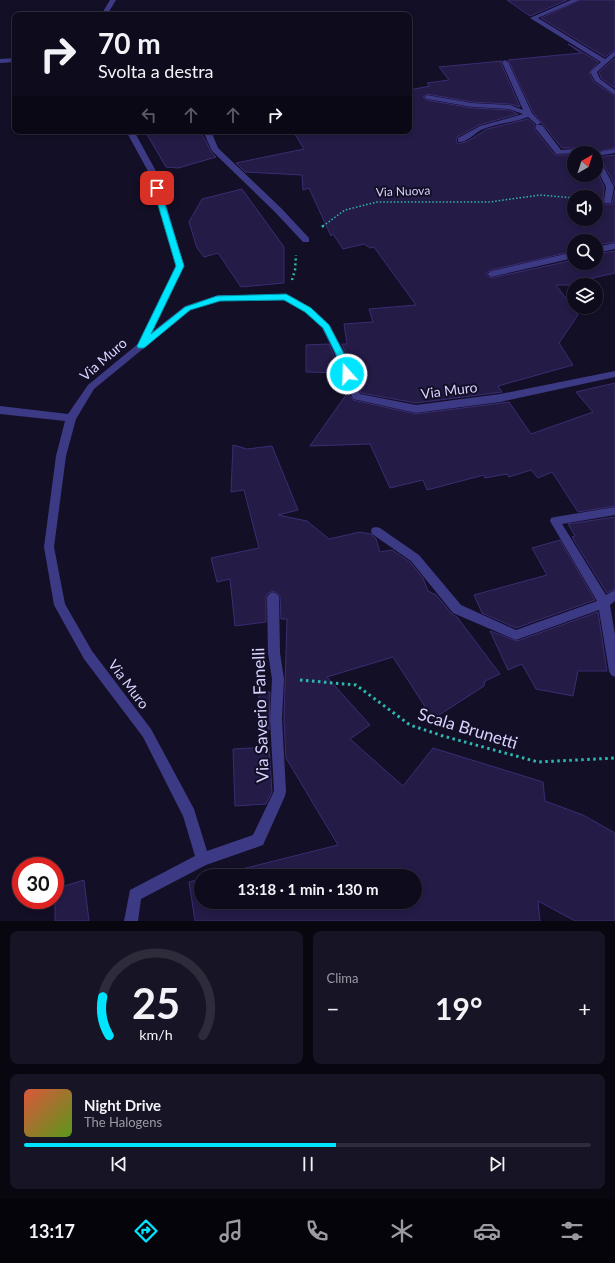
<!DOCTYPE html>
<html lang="it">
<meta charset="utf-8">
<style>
:root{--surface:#0e0b1c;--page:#171425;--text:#f1f3f6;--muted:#9b9ba3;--line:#2e2b3b;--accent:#00e5ff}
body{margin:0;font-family:Lato,sans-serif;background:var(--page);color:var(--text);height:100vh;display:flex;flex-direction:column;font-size:15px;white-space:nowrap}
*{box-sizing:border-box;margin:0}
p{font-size:13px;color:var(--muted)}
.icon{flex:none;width:22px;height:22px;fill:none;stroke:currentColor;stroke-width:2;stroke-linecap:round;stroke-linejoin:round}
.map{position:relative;height:921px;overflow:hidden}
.drawer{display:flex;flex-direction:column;gap:10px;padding:10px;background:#08060f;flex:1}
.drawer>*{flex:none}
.top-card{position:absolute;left:12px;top:12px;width:400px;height:122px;border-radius:8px;box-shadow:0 2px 6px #0003,0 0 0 1px var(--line);background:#0e0b1c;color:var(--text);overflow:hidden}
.needle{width:26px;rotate:39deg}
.controls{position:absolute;left:567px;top:146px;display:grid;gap:8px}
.controls a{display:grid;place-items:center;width:36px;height:36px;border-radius:50%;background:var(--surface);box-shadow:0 2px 6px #0003,0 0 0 1px var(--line);font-size:20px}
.speed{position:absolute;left:12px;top:857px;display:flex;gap:8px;font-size:20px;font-weight:700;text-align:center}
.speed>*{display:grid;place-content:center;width:52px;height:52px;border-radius:50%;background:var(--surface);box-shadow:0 2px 6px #0003,0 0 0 1px var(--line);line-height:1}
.speed .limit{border:6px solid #d22;background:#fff;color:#111}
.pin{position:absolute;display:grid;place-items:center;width:34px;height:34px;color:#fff;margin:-17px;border-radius:8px;box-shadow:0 2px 6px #0006}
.me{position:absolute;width:44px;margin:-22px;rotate:340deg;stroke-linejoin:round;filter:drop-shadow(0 0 3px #0008)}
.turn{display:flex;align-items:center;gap:14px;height:84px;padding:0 20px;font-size:18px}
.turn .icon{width:52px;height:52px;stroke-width:2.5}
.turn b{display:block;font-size:28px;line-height:34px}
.lanes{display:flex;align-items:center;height:38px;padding:0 20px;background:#0003;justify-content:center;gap:20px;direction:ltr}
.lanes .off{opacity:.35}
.big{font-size:30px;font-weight:700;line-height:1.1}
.drawer .widget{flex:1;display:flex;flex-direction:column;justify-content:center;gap:6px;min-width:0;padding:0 14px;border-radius:8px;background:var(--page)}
.drawer .dial{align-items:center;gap:0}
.dial svg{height:104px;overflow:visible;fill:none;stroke:var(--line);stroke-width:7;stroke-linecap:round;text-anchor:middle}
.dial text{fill:var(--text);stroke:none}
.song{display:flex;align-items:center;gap:12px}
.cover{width:48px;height:48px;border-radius:6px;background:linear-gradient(135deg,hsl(10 70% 55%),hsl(90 70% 35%))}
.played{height:4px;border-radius:2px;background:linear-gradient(90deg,var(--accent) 55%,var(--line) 55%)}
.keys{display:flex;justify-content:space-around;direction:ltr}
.heat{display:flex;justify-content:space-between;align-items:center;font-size:22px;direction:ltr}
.drawer .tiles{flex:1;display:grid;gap:10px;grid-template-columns:1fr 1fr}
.widget:last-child{grid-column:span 2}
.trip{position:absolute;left:194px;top:869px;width:228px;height:40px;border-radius:20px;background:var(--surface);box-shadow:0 2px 6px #0003,0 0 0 1px var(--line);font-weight:700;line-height:40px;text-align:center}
.tab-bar{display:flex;height:64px;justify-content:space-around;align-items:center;background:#06040b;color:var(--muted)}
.tab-bar .icon{width:28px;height:28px}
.tab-bar .selected{color:var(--accent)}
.tab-bar b{font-size:18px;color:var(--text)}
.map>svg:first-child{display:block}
</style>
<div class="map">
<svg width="615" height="921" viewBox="0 0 615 921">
<rect width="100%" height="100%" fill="#130f26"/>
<path fill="#241b47" stroke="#3b2d73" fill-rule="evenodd" d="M507,0H567L530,16Z
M580,0H615V50L605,57L541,18Z
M568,44L599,62L589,73L594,82L615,96V148L592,153L575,148H562L533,112L508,60L581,53Z
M615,58V88L601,78L599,72Z
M502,61L501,63L520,107L510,104L472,102L427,94L423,97L427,100L472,108L509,110L518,114L479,125L457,137L456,142L458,144L468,141L487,129L528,119L535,125V130L555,155H574V175H596V170L604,187L603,201L604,204H612L615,190V242L596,245V241H574V251L491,270L486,273V275L491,278L574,260V263H596V254L615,251V273L584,280L588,285H556L578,315L559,343L573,365L498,386L502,392L416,403L361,393L356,381L362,373H354L342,344H347L344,324L373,322L369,309L416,305L374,247L370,248L364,244L343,249L333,234L331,236L309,188L303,190L302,175L245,172L236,163L304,149L293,131H409V90L430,86L427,83L449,80L439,67ZM574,197H596V219H574Z
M145,131H199L206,141L211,152L216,157L178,168L166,167Z
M615,155V186L601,159L598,157Z
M242,189L284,247V283L241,287L218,253L204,257L197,248L189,222L202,199Z
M329,344L341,373L306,372V345Z
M615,383V506L578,512L552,472L538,478L531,470L509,477L507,474L485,478L484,475L427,490L423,480L390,488L370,444L310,446L348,392L353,400L416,414L509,402L531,434L593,412L576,392Z
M233,445L247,449L272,446L298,510L278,515L307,521L329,539L360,532L371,534L376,539L380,552L392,550L410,562L423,578L428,591L436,595L452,614L457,617L500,674L485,681L484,686L433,719L393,657L327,677L370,725L350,739L403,786L433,748L543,782L545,801L583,815L615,833V921H575L538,901L540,921H195L189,882L201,879V902H415V876H214L338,845L286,758L284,719L287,619H281L280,596L274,591L268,593L266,596V622L235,626L230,579L217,582L211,558L259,548L244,490L231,492Z
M615,517V589L607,593L572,537L575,536L568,524Z
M560,540L595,600L516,628L482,613L474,595L547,575L532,548Z
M598,612L607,671H578L573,696L536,689L522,664L508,670L490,631L517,641Z
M259,692H270L269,730L259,714Z
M269,747L272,792L266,804L235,806L233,749Z
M84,880L89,921H55V889Z"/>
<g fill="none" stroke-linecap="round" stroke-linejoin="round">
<path stroke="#2fb8b0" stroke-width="1.5" stroke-dasharray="1.5 2" stroke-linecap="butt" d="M323,226L345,210L377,202H490L540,195L574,198"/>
<path stroke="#2fb8b0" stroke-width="2.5" stroke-dasharray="2 3" stroke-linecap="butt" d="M322,227L324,225
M292,280L295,270L296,255"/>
<path stroke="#2fb8b0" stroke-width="3" stroke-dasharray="2.5 3.5" stroke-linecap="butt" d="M300,680L356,685L410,725L443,736L538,762L615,758"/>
<path fill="#3d3a85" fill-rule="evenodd" d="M615,243V249L596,253V247Z
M574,252V258L491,277L487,274L491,271Z"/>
<path fill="#3d3a85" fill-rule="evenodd" d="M110,0H116L107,15H101Z
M571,0H579L538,18L605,59L615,51V56L597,72L600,79L615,90V95L595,81L590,72L601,62L530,18Z
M15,58V62L0,63V59Z
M505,60L508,62L532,113L541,123L537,125L528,117C513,123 496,123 481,130C474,134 466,143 458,142V138L480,126L523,114L509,109L472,107L427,99L424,97L427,95L472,103L510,105L523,110L502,62Z
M536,125H542L561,150L575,149L588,153L556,154L536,129Z
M126,131H134L157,173L184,266L152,332L185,306L219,295H289L311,308L329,324L344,352L360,394L416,405L500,394L615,371V377L500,402L416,413L353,399L334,352L322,328L305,312L284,300L219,301L191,310L144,348L94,389L76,419L66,456L54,547L65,604L92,651L151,729L194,809L207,851L253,835L274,791L270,719L272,679L268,653L267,597L269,594L273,592L277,594L279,597L280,653L284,679L282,719L286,791L285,796L263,845L206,865L141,899L138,921H124L130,890L195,856L183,816L143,737L84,659L54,605L44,547L56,456L65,421L0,414V406L68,414L88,385L139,343L176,266L149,173Z
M203,131H211L218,148L281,208L309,238V242H303L275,212L212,151Z
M615,149V153L596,156V153H593Z
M596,158L600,160L614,187L611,203H605L604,201L606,187L596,167Z
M615,507V515L562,524L606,595L615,590V601L610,605L615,635V677L611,675L609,671L599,610L516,640L453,613L411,561L372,534L371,531L372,528L376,527L380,528L419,555L461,605L516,630L597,601L550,521L551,518L555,517Z"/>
</g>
<path fill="#00e5ff" stroke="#0095a6" d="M157,186L160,188L184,266L151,334L185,307L217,296L286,294L311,308L329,325L343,352L352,374L350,376L347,377L343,374L335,352L323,328L305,312L284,300L220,301L190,310L144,348H138L137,346L176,266L153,188Z"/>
<g text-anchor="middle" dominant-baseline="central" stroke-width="4" stroke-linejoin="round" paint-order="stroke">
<g font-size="12" fill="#d9d4ff" stroke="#130f26">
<text transform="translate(403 191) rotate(-2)">Via Nuova</text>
</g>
<g font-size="14" fill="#d9d4ff" stroke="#130f26">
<text transform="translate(103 359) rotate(-41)">Via Muro</text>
<text transform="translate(449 390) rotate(-7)">Via Muro</text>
<text transform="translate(129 684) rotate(53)">Via Muro</text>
</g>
<g font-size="17" fill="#d9d4ff" stroke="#130f26">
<text transform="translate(260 715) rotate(-92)">Via Saverio Fanelli</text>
<text transform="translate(468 728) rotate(17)">Scala Brunetti</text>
</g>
</g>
</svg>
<div class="controls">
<a><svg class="needle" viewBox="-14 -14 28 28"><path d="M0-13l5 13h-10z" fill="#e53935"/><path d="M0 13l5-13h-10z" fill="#9b9ba3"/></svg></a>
<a><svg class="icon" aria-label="sound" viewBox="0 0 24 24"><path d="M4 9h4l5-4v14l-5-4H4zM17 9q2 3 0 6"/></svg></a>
<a><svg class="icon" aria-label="search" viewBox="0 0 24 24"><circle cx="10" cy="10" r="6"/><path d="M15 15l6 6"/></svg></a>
<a><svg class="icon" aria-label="layers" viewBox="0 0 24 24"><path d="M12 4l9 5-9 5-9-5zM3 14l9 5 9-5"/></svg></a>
</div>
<div class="speed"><div class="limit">30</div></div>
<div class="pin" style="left:157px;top:188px;background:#d93025"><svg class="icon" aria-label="arrive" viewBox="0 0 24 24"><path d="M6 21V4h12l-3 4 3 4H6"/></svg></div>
<svg class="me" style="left:347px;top:374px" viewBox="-20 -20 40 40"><circle r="17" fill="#00e5ff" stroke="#fff" stroke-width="3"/><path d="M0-11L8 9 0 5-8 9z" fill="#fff"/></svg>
<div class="trip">13:18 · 1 min · 130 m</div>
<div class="top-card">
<div class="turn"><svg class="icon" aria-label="right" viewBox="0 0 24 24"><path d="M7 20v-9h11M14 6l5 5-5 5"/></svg><div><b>70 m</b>Svolta a destra</div></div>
<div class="lanes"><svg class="icon off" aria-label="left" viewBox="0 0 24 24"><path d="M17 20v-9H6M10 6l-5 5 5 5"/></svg><svg class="icon off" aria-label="ahead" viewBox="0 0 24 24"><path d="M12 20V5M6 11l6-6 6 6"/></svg><svg class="icon off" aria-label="ahead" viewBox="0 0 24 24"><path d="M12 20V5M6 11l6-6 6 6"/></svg><svg class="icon" aria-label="right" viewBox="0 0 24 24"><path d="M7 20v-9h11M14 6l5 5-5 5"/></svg></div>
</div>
</div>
<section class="drawer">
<div class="tiles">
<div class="widget dial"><svg viewBox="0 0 100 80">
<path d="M14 69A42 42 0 1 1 86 69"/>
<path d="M14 69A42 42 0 0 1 9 39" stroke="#00e5ff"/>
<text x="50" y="56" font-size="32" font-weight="700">25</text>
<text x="50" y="72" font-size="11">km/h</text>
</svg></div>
<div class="widget"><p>Clima</p>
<div class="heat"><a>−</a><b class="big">19°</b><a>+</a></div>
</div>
<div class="widget">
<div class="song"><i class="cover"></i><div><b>Night Drive</b><p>The Halogens</p></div></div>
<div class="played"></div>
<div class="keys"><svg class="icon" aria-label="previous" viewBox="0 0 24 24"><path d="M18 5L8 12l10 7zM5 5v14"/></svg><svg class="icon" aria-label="pause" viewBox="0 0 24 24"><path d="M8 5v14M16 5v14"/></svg><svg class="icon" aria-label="next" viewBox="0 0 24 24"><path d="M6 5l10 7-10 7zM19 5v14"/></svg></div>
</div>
</div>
</section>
<nav class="tab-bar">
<b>13:17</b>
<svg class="icon selected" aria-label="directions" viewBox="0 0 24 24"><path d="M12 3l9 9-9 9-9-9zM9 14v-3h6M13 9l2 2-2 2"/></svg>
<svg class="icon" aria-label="music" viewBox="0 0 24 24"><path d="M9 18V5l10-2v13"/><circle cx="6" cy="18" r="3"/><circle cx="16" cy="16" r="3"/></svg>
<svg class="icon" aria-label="phone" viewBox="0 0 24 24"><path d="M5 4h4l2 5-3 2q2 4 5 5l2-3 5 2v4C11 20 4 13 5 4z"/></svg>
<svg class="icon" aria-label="climate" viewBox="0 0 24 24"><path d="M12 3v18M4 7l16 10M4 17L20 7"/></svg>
<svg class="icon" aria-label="car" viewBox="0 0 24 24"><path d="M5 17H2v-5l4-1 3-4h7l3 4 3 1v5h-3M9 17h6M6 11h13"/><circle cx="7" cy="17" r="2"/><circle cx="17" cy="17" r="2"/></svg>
<svg class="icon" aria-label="filters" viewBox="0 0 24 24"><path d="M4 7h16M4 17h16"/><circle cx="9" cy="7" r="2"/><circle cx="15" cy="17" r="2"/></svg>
</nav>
